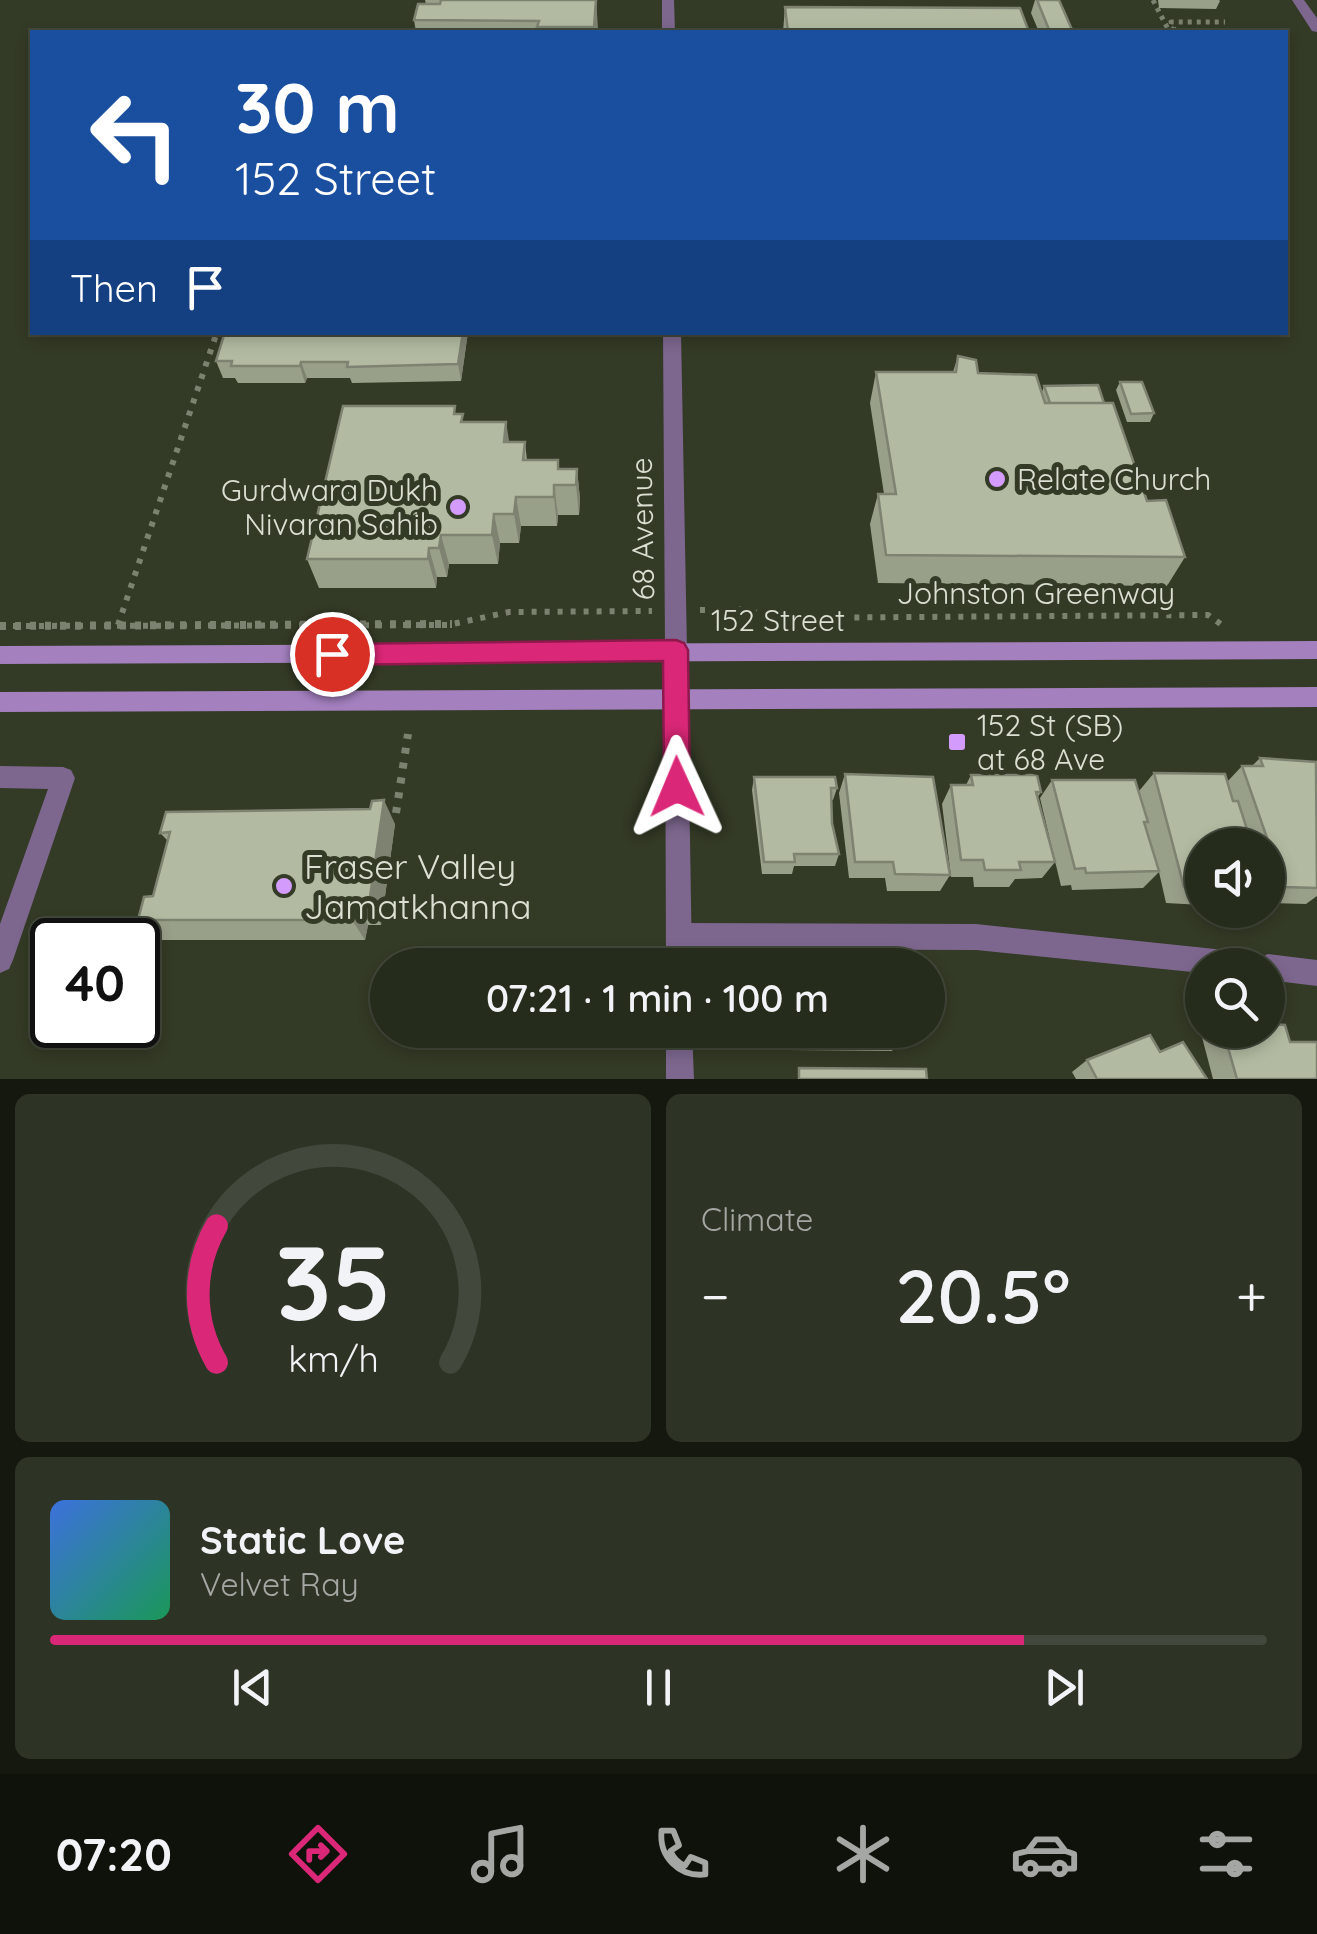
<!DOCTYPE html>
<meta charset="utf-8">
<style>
:root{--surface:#262c1c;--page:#2e3425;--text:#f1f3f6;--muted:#a4a7a3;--line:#42483b;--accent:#db2777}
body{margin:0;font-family:Quicksand,sans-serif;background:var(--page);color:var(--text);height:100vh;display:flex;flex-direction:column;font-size:38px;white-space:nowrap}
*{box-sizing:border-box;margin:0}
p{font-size:32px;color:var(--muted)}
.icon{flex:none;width:55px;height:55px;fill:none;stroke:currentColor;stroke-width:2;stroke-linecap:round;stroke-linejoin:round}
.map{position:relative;height:1079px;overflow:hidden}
.panel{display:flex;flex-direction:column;gap:15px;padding:15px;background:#15180f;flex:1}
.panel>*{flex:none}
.banner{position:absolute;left:30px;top:30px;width:1258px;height:305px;border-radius:0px;box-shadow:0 5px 15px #0003,0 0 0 2px var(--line);background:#1a4fa0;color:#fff;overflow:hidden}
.tools{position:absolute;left:1185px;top:828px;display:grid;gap:20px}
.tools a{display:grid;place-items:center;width:100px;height:100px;border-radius:50%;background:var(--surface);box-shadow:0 5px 15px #0003,0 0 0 2px var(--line);font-size:50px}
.speed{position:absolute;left:30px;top:918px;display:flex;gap:20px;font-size:50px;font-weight:700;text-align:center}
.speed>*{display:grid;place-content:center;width:130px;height:130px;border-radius:50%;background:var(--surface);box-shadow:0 5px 15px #0003,0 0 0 2px var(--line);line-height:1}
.speed .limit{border:5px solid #111;border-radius:15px;background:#fff;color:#111}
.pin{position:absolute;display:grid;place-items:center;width:85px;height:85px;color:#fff;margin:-42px;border:5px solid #fff;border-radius:50%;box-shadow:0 2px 10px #0007}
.me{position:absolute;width:110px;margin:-55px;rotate:359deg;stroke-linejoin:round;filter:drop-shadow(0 0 8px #0008)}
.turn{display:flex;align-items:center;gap:35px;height:210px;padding:0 40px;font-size:45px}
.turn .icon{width:130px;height:130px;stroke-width:2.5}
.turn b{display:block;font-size:70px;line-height:85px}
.then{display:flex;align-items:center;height:95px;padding:0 40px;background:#0003;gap:20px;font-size:38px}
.big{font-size:75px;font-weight:600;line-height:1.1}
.panel .card{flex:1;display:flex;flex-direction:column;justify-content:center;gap:15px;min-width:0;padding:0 35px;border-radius:15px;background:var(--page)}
.panel .dial{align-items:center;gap:0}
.dial svg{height:260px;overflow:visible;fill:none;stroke:var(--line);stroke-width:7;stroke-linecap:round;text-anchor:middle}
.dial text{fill:var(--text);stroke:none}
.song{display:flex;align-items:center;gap:30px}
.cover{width:120px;height:120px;border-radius:15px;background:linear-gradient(135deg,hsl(220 70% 55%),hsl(150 70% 35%))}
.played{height:10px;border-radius:5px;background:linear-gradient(90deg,var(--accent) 80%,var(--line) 80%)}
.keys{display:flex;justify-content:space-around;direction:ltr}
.heat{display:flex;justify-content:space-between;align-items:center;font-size:55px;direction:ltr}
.panel .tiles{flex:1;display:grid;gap:15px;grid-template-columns:1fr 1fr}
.card:last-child{grid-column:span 2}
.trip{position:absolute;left:370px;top:948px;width:575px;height:100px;border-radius:50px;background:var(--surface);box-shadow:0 5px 15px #0003,0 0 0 2px var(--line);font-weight:600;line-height:100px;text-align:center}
.tab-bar{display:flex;height:160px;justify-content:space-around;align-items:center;background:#0f120b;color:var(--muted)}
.tab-bar .icon{width:70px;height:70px}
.tab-bar .selected{color:var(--accent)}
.tab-bar b{font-size:45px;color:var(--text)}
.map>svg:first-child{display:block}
</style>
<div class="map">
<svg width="1317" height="1079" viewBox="0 0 1317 1079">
<rect width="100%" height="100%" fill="#333a25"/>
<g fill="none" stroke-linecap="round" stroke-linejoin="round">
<path stroke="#7c8270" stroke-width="5" stroke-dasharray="4 5" stroke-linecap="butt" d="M1153,0L1168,29H1174L1171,22H1225"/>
<path stroke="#7c8270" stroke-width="6" stroke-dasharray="5 8" stroke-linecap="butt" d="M700,610L746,609L770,618L1208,615L1222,625
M118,625L217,332
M0,626L448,625L509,612L652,611"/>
<path stroke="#7c8270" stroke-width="8" stroke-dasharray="6 9" stroke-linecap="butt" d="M0,626L452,624
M396,813L408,734"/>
<path fill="#7d678e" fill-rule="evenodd" d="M679,923L976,924L1244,952L1253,956L1256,964L1259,958L1268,954L1317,960V986L1268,980V965H1202V973L976,950L679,949L670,945L666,936L670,927Z"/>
<path fill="#7d678e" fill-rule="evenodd" d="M662,0H674L675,32H662Z
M1292,0H1304L1317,18V32L1312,31Z
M663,332H681L687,650L684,657L676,659L668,657L665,650Z
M0,766L63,767L71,770L75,778L13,960L9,969L0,973V924L48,789L0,788Z"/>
<path fill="#7d678e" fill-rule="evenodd" d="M676,641L684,643L687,650L692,965H666L665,650L668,643Z
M666,1030H692L694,1079H666Z"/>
<path fill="#a480bf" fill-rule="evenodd" d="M1317,641V659L0,664V646Z
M1317,687V707L0,712V692Z"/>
</g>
<path fill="#99a08a" d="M425,0H596L597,32H416L414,20L426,4Z
M1035,0H1059L1073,32H1039L1031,13Z
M1158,0H1219L1220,1L1216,9L1159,8Z
M785,7L1029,32H783Z
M468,332L461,381L352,383L350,378H307L305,383H238L235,378H223L216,361Z
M958,356L978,373L1042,392L1044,386L1104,403L1147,501L1185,557L1167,586L878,583L870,524L878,494H884L870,403L876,372H953Z
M1120,382L1154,413L1150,422H1127L1116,390Z
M456,414L464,422L509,442H525L527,460H558L559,469H577L580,499L579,515H558L557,526H521L519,543H500L498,564H449L447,577H437L436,588H319L307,559Z
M1260,758L1317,765V896L1306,904L1268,903V845H1202V905L1166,903L1159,872L1143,888L1072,890L1071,885L1061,886L1040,798L1052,780L1139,791L1154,773L1227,782L1242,766H1252Z
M845,774L950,875L940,891H887L885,878H849L839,793Z
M971,775L1041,792L1037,798L1055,862L1042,878L1015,879L1009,887H974L973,877H951L942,804L951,785H966Z
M754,777L837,788L833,800H831L832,823L839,854L835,866H794L792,874H762L752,790Z
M395,824L381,925H368L365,940H160L138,920L153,896L168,841L160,833Z
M788,1030H913L914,1034L905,1046H895L892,1051L788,1050Z
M1212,1030H1268L1290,1042L1317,1079H1213L1202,1037Z
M1160,1052L1207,1079H1076L1072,1072L1087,1060Z"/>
<path fill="#7d8271" d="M596,0L598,28L597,32H594Z
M463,332H468L461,381L458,364Z
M301,362L307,378L305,383L300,366Z
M506,422L511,452L504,442Z
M577,469L580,499L579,515L576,485Z
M554,485L558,515L557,526L554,497Z
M516,497L521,526L519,543L514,514Z
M494,514L500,543L498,564L492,535Z
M441,535L449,564L447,577L439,548Z
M429,548L437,577L436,588L428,559Z
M384,800L395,824L381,925L369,904Z
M355,905L368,925L365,940L352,920Z"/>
<path fill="#b2baa1" stroke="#7d8271" stroke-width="2.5" d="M441,0H596L594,27H537L539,21L414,20L418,4H440Z
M1037,0H1059L1073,32H1050Z
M785,7L1020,8L1029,32H788Z
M225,332H463L458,364L347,367L348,362H301L300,366H231L232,361H216Z
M958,356L976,360L978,373L1036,375L1045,403H1113L1147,501L1166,500L1185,557L886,555L878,494H896L876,372H956Z
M1120,382H1142L1154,413L1131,414Z
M1098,385L1104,403H1050L1044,386Z
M343,406H455L454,414H463L461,422H506L504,442H525L523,460H558V469H577L576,485H554V497H516L514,514H494L492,535H441L439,548H429L428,559H307Z
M1260,758L1316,762L1317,888L1284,887L1242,766H1263Z
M1154,773L1225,774L1233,801H1238L1252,845H1202V888L1184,887Z
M845,774L933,777L950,875L895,874L893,862H855Z
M971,775H1037L1041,792H1036L1055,862H1019L1021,870H985L983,860H961L951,785H973Z
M754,777H835L837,788H831L832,823L839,854H794L795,862H764Z
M1052,780H1135L1148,822H1144L1159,871L1086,873L1085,868L1075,869Z
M384,800L369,904L355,905L352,920H138L144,897L153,896L170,832L160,833L166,812L370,809L372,801Z
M791,953H913L914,965H791Z
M1268,1024L1285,1025L1290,1042H1317V1079H1237L1223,1030H1268Z
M793,1030H913L914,1034H900L901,1039L793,1038Z
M1150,1035L1160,1052L1183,1042L1207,1079H1097L1087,1060Z
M799,1068L926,1069L927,1079H799Z"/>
<path fill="#db2777" stroke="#8e194d" stroke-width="2.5" d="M676,640L684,643L688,650L690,787L686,796L677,800L668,796L664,787L663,661L332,665L324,662L320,654L324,647L332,644Z"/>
<g fill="#d39cfc" stroke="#333a25" stroke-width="4">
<circle cx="997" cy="479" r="10"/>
<circle cx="458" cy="507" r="10"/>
<rect x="947" y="732" width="20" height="20" rx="5"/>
<circle cx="284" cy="886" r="10"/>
</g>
<g text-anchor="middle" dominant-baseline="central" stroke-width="10" stroke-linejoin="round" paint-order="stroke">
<g font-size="30" fill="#dbe0d3" stroke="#333a25" text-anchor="start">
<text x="1017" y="479">Relate Church</text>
<text x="438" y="490" text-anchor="end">Gurdwara Dukh<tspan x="438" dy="34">Nivaran Sahib</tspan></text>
<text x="977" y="725">152 St (SB)<tspan x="977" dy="34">at 68 Ave</tspan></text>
</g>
<g font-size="30" fill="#dbe0d3" stroke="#333a25">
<text transform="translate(642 529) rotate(-91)">68 Avenue</text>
<text x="1036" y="593">Johnston Greenway</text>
<text x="778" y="620">152 Street</text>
</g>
<g font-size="35" fill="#dbe0d3" stroke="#333a25" text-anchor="start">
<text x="304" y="866">Fraser Valley<tspan x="304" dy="40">Jamatkhanna</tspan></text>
</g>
</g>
</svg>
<div class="tools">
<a><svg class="icon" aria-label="sound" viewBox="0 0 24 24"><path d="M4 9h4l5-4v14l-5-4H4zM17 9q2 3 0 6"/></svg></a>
<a><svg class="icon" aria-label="search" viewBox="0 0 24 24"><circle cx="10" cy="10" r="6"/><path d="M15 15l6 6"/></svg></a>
</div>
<div class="speed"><div class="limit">40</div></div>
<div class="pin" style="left:332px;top:654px;background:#d93025"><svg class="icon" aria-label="arrive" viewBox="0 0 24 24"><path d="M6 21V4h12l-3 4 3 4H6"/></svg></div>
<svg class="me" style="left:677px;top:787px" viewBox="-20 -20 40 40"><path d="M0-17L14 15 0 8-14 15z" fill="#db2777" stroke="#fff" stroke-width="4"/></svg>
<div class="trip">07:21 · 1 min · 100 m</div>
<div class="banner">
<div class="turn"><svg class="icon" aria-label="left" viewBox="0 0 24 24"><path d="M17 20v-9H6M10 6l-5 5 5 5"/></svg><div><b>30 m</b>152 Street</div></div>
<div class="then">Then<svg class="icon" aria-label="arrive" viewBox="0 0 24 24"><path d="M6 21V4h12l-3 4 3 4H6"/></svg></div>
</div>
</div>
<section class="panel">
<div class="tiles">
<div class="card dial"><svg viewBox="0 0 100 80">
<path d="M14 69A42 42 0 1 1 86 69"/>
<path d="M14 69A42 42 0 0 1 14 27" stroke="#db2777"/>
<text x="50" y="56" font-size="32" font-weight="700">35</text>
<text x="50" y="72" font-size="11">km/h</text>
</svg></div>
<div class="card"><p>Climate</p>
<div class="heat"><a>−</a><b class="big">20.5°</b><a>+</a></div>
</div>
<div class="card">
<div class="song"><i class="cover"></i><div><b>Static Love</b><p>Velvet Ray</p></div></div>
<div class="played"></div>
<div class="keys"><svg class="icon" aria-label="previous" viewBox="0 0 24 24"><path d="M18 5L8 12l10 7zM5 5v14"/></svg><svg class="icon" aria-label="pause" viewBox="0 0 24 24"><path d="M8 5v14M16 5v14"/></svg><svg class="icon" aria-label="next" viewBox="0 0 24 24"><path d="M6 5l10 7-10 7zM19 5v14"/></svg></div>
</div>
</div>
</section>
<nav class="tab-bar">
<b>07:20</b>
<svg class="icon selected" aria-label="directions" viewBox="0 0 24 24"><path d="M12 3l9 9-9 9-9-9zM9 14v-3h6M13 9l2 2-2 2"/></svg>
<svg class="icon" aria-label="music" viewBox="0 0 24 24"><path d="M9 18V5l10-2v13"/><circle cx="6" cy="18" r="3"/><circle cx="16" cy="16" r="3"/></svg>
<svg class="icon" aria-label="phone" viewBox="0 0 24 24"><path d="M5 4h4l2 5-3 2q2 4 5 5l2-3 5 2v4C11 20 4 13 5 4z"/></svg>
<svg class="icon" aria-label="climate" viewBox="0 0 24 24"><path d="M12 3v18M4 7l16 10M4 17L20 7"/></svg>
<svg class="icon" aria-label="car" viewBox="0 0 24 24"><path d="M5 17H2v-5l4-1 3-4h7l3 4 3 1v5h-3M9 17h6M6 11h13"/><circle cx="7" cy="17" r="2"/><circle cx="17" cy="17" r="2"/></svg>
<svg class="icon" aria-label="filters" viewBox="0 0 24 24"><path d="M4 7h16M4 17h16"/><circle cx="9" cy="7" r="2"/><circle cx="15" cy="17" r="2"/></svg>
</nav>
